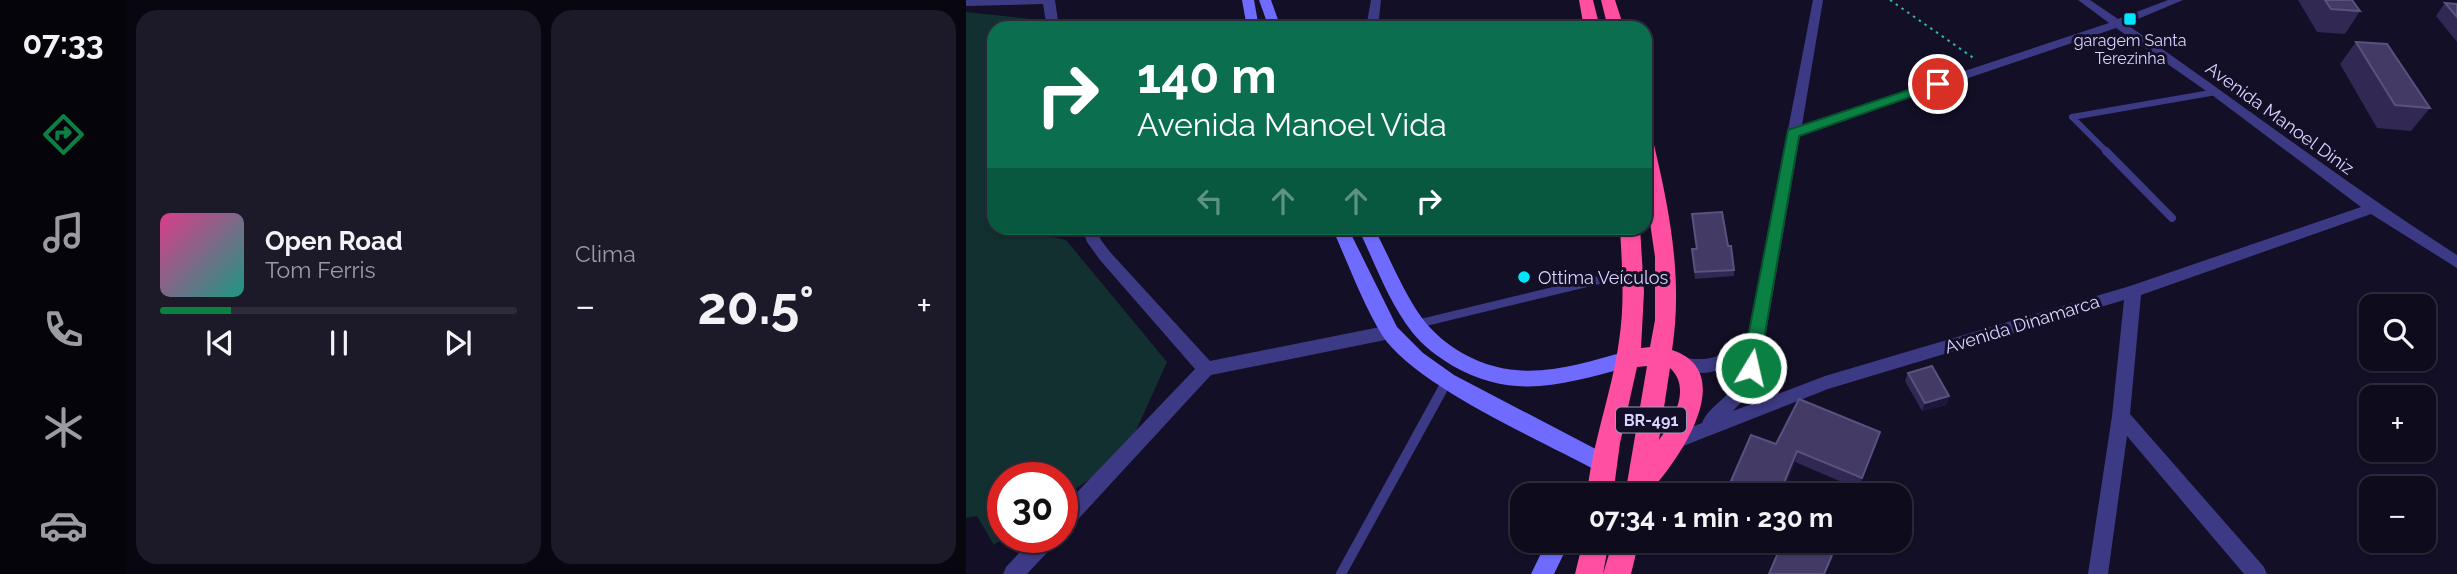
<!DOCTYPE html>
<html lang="pt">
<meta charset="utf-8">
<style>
:root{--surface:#0e0b1c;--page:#1c1929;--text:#f1f3f6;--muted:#9b9ba3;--line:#2e2b3b;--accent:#0b8043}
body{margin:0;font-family:Raleway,sans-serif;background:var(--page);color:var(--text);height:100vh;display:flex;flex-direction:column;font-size:26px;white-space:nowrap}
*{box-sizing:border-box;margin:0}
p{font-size:23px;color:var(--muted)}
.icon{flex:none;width:38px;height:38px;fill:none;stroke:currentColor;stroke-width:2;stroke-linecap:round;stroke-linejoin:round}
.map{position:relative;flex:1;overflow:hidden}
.drawer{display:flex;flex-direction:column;gap:10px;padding:10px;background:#08060f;width:840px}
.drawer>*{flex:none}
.top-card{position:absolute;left:21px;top:21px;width:665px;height:214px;border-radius:21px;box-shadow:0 2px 5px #0004,0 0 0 2px var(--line);background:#0b6e4f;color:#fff;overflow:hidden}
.buttons{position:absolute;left:1393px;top:294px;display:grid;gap:14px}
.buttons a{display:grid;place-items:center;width:77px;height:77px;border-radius:14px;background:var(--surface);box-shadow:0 2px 5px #0004,0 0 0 2px var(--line);font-size:35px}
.speed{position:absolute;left:21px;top:462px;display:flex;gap:14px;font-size:35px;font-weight:700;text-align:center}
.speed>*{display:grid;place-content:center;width:91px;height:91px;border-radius:50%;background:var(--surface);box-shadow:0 2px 5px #0004,0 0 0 2px var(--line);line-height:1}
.speed .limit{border:10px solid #d22;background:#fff;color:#111}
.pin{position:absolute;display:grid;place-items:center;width:60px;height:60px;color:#fff;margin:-30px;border:4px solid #fff;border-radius:50%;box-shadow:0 2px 7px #0007}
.me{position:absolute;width:77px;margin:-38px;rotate:9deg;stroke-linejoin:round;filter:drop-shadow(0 0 5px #0008)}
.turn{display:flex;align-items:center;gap:24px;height:147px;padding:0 35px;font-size:32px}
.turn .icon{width:91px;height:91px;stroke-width:2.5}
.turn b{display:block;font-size:49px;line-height:60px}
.lanes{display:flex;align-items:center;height:66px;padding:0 35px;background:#0003;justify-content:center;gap:35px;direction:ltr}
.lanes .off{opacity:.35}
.big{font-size:52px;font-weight:700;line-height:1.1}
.drawer .card{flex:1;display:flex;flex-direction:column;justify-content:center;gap:10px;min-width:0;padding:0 24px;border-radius:21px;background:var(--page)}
.song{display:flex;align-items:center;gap:21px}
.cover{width:84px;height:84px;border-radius:10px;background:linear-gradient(135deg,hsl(330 70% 55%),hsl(170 70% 35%))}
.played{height:7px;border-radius:4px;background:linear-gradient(90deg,var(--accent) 20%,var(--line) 20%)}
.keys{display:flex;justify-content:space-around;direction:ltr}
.heat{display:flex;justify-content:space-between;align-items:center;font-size:38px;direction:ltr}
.drawer .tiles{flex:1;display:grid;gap:10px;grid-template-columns:repeat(2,1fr)}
.trip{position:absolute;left:544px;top:483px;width:402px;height:70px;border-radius:21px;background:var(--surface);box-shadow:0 2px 5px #0004,0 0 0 2px var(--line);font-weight:700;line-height:70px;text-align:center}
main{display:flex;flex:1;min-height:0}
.tab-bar{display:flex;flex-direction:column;width:126px;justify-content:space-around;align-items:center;background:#06040b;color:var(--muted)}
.tab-bar .icon{width:49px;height:49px}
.tab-bar .on{color:var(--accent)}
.tab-bar b{font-size:32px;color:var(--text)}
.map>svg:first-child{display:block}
</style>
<main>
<nav class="tab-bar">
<b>07:33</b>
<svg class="icon on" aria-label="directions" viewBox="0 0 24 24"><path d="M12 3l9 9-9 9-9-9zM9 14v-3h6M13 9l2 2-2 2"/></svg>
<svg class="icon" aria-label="music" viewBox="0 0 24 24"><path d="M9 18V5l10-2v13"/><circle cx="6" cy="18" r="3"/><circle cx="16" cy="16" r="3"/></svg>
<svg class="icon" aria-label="phone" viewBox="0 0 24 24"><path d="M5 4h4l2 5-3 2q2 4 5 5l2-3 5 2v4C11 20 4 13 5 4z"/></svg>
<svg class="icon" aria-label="climate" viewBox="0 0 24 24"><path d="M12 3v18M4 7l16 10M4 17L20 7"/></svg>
<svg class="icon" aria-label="car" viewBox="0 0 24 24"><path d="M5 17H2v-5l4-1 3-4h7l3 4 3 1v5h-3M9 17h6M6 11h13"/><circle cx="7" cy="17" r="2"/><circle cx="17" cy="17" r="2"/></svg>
</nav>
<section class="drawer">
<div class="tiles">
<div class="card">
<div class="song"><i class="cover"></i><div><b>Open Road</b><p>Tom Ferris</p></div></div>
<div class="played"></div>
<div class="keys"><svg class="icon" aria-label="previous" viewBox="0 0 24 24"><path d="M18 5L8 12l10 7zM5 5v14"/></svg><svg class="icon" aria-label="pause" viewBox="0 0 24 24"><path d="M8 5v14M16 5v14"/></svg><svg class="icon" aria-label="next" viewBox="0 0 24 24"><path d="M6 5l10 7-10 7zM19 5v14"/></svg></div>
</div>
<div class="card"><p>Clima</p>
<div class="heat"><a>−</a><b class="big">20.5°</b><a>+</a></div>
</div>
</div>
</section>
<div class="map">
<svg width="1491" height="574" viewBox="0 0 1491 574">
<rect width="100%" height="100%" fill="#130f26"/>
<path fill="#12302f" d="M0,12L65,19L68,28H28V228H62L61,231L100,240L201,362L159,455L96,498V478H37V537H39L28,545L11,516L0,518Z"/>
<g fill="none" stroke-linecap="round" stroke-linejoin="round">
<path stroke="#2fb8b0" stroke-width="2" stroke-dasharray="2.5 4.5" stroke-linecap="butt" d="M924,0L1009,59"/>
<path stroke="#3d3a85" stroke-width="6" d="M1106,117L1250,92
M1106,117L1142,153"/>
<path stroke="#3d3a85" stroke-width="8" d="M1140,151L1206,218
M451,324L666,272"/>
<path stroke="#3d3a85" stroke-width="10" d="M375,574L481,381"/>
<path fill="#3d3a85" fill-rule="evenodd" d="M0,0H89L93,28H81L77,4L0,6Z
M405,0H415L412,28H400Z
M847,0H857L836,125L1143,23L1112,0H1124L1152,19L1202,0H1217L1160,24C1271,100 1377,182 1491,255V268L1405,214L1175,295L1164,414L1298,567L1301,574H1278L1161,436L1142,574H1122L1146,416L1158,300L862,389L707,450L701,448L698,442L701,436L736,423C741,409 757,401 766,389C772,380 776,368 778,357C758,373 734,377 709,369L706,364L709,359C717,356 724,359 732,359C755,360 768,347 783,332ZM1150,28L1246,95L1395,207L1164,286L859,376L767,411L778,399L794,368L834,135Z
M116,228H130L135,240L144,252L244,361L424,325L430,327L432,332L430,337L424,339L245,375L103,529L96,531V508L229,369L134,260L121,242Z
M68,537H92L89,544L61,574H37L40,567Z"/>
<path fill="#6f6bff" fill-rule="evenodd" d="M276,0H288L293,28H281Z
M293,0H305L315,28H303Z
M366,228H382L431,327L457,353L488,375L643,456L646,463L643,470L636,472L629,470C574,440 448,385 416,335C396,302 382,263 366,228Z
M392,228H408C424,258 436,290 456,318C466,332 481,344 496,353C553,385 603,367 662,351L669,354L671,359L669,364L662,367C599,384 548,401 487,366C472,357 457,346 446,332C422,301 409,263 392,228Z
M581,541H604L588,574H565Z"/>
<path fill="#ff4fa3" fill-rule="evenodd" d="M613,0H627L634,28H618Z
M635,0H649L658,28H642Z
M679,139L688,145C704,212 717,281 706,350C773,372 714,458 686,489L685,495H659L681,366L671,367L654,443L647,495H621C626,443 646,393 653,341C659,303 656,266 654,228H674L678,292L675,348L684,347L689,320V257L679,188ZM704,368C726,388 707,421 693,440Z
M617,541H643L637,574H609Z
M647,541H673L665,574H637Z"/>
</g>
<path fill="#312854" d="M1332,0H1386L1394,11L1379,34L1351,32Z
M1479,3L1491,4V42L1470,16Z
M1390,42L1464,108L1445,131L1411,128L1374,64Z
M726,214L762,246L768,270V276L729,279L726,249H730Z
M942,373L983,396L980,405L956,411L939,381Z
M911,443L892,489L829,462L816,495H771L764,492L765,481L810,444Z"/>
<path fill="#1d163a" d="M983,396L980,405L956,411L959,403Z
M914,432L911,443L892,489L896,478Z
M831,451L829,462L816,495H813Z
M872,541L860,574H858Z"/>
<path fill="#433a66" stroke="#5a527e" stroke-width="2" d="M1359,0H1386L1394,11L1365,9Z
M1479,3L1491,4V17Z
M1390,42L1421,44L1464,108L1429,105Z
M756,212L762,246H765L768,270L729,272L726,249H731L726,214Z
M966,366L983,396L959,403L942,373Z
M833,399L914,432L896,478L831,451L813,495H801L765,481L785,435L810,444Z
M817,541H872L858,574H803Z"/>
<path fill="#0b8043" stroke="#07532c" stroke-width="2" d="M972,80L978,84L976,86L833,136L793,368L791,373H778L776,368L822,130Z"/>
<g fill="#00e5ff" stroke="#130f26" stroke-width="2.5">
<rect x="1157" y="12" width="14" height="14" rx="3.5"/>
<circle cx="558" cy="277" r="7"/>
</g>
<g text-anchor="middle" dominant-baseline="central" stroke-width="6" stroke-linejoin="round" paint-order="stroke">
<g font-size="16" fill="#d9d4ff" stroke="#130f26">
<text x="1164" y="40">garagem Santa<tspan x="1164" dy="18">Terezinha</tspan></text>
</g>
<rect fill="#130f26" stroke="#9e99be" stroke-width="2" x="650" y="407.5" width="70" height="25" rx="5"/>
<g font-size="16" font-weight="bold" fill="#d9d4ff">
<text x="685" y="420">BR-491</text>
</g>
<g font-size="18" fill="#d9d4ff" stroke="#130f26">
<text transform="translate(1314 118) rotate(36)">Avenida Manoel Diniz</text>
<text transform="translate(1056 324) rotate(-17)">Avenida Dinamarca</text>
</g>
<g font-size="18" fill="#d9d4ff" stroke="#130f26" text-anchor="start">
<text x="572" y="277">Ottima Veículos</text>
</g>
</g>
</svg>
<div class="buttons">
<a><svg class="icon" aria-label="search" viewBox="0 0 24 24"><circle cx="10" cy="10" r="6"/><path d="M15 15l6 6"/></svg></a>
<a>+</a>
<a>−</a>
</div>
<div class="speed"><div class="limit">30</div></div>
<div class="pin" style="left:972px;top:84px;background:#d93025"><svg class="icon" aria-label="arrive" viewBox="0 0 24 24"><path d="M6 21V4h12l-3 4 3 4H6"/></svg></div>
<svg class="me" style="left:785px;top:368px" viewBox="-20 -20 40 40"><circle r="17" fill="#0b8043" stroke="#fff" stroke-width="3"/><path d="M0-11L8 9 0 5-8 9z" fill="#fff"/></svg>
<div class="trip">07:34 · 1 min · 230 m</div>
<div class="top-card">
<div class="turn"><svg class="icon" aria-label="right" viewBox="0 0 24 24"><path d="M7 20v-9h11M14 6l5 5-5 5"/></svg><div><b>140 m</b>Avenida Manoel Vida</div></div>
<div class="lanes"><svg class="icon off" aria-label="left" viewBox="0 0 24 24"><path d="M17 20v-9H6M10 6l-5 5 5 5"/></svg><svg class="icon off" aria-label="ahead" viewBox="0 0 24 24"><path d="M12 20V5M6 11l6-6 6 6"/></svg><svg class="icon off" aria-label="ahead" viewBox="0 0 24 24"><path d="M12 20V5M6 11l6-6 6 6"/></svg><svg class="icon" aria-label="right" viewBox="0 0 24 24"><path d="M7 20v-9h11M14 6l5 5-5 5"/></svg></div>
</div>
</div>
</main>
